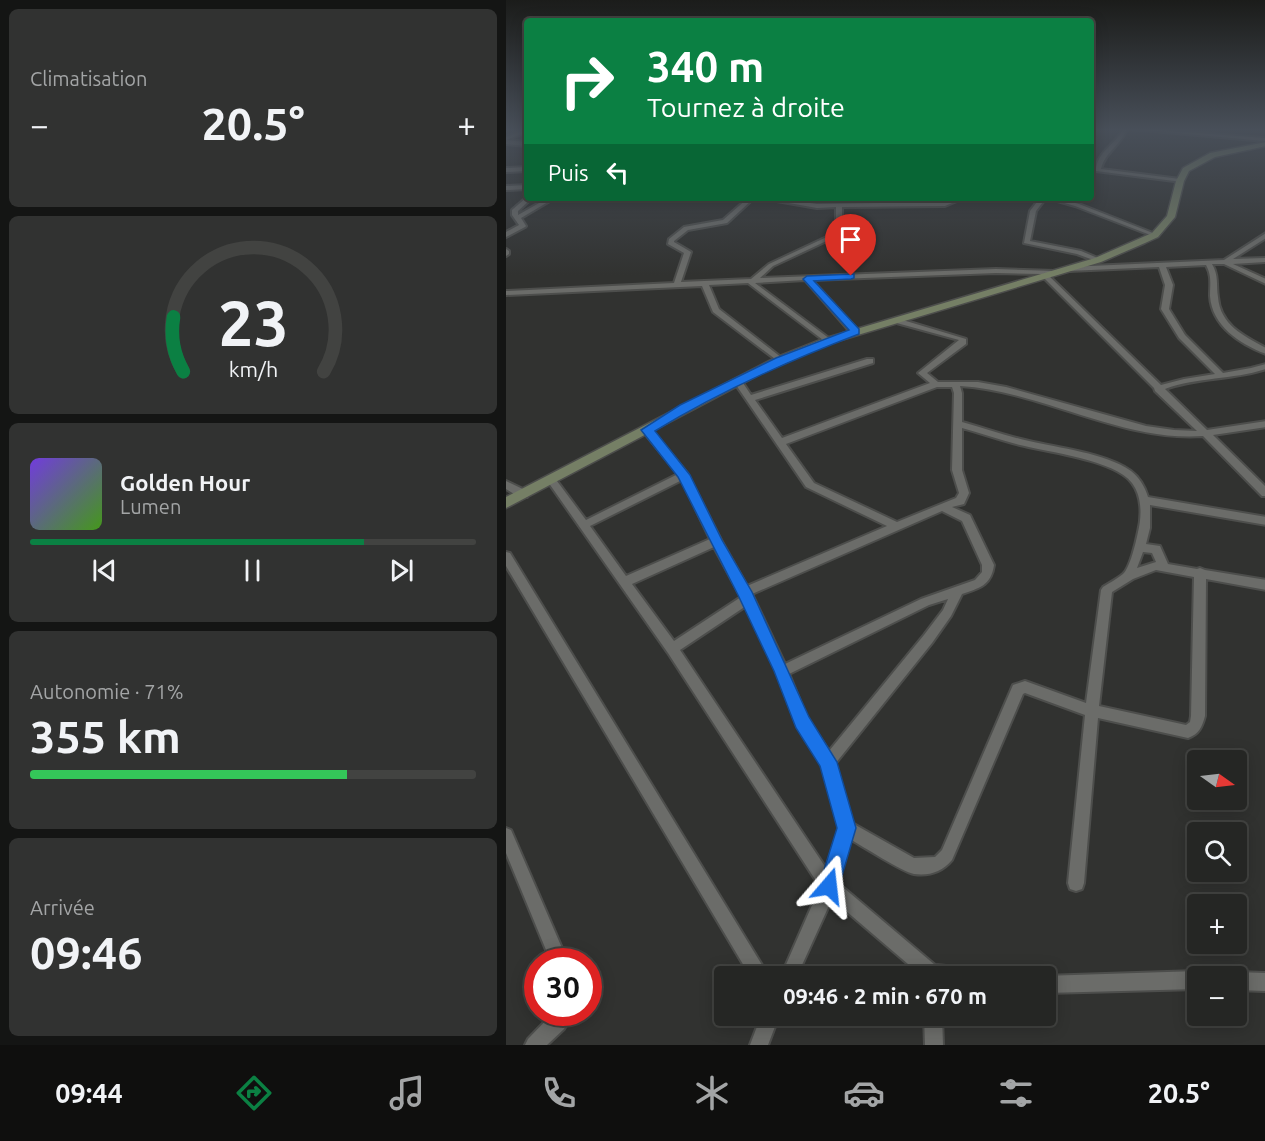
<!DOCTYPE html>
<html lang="fr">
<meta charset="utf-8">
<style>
:root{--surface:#252624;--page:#313231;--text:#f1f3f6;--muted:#a3a5a6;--line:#424341;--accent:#0b8043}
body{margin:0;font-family:Ubuntu,sans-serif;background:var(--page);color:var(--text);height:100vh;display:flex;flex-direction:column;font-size:22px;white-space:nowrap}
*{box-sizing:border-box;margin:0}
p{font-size:20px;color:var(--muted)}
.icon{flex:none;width:33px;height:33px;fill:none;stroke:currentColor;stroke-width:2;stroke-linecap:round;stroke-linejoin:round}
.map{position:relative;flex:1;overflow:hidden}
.details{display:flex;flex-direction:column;gap:9px;padding:9px;background:#141514;width:506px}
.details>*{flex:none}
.banner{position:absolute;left:18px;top:18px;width:570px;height:183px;border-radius:6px;box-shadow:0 3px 15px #0003,0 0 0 2px var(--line);background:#0b8043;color:#fff;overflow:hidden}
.needle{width:39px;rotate:104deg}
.tools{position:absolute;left:681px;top:750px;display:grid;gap:12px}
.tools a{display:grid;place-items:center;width:60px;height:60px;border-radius:6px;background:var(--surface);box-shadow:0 3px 15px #0003,0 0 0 2px var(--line);font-size:30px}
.speed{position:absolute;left:18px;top:948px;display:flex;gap:12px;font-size:30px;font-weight:700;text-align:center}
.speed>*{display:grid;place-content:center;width:78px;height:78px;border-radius:50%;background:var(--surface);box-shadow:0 3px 15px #0003,0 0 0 2px var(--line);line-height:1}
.speed .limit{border:9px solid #d22;background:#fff;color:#111}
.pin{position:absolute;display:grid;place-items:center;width:51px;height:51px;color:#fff;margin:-62px -26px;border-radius:50% 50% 50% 0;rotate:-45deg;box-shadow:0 0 6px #0007}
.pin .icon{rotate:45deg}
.me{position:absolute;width:66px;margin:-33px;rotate:17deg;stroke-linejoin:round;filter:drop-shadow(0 0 4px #0008)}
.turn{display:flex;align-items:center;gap:21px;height:126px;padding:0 24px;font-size:27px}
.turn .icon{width:78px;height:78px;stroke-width:2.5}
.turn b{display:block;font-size:42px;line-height:51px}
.then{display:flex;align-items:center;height:57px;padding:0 24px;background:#0003;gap:12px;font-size:22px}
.big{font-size:45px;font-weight:700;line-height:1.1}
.details .card{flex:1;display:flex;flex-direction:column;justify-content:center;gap:9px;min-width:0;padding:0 21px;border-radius:9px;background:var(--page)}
.details .dial{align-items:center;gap:0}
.dial svg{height:156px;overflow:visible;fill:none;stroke:var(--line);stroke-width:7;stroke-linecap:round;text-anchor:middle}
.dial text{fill:var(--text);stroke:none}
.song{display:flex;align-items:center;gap:18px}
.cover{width:72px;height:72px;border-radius:9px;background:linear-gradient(135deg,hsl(260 70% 55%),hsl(100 70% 35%))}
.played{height:6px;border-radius:3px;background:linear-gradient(90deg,var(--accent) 75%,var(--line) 75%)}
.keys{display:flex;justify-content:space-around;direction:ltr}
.heat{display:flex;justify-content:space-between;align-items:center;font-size:33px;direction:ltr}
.charge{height:9px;border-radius:4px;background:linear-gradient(90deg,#34c759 71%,var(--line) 0)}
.trip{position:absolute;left:208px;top:966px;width:342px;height:60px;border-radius:6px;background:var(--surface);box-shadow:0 3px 15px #0003,0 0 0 2px var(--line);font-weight:700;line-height:60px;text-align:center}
.menu{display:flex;height:96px;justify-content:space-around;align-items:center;background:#0f0f0e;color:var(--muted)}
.menu .icon{width:42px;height:42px}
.menu .active{color:var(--accent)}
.menu b{font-size:27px;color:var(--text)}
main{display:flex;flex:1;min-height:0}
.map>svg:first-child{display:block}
</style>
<main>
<section class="details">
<div class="card"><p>Climatisation</p>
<div class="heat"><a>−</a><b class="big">20.5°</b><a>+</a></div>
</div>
<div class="card dial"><svg viewBox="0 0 100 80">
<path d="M14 69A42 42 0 1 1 86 69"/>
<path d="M14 69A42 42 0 0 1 9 41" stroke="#0b8043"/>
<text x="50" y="56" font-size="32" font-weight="700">23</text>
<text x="50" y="72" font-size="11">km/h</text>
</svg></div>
<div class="card">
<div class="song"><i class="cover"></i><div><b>Golden Hour</b><p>Lumen</p></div></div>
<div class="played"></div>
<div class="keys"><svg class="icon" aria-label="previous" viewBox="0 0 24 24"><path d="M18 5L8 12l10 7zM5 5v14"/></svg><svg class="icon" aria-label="pause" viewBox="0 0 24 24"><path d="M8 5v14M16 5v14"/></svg><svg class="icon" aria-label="next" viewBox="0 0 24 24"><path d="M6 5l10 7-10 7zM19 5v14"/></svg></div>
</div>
<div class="card"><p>Autonomie · 71%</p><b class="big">355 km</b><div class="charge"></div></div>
<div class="card"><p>Arrivée</p><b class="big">09:46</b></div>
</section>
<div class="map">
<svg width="760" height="1045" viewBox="0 0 760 1045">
<rect width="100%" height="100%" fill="#313230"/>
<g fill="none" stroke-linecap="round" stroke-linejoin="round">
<g stroke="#4d4e4c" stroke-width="4">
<path id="street" d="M21,129V132L0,140L21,142V146L0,144V137Z
M617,129H621C615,145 599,152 595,169L674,179L676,180V182L590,171C590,152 610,145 617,129Z
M624,129H638L760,138V141Z
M21,167V171L0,172V168Z
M21,185V189L0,190V186Z
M21,197L26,198L12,211V215L42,198L47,199L15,218L20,226L19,227L0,237V232L13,225L6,215V210Z
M242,198H248L221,223L182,230L168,241V242L185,252L175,282L245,279L263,264L325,235L330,229V207L311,208L254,198H269L311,204L438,202L450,198H458L439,206L336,207V229L329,237L267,266L254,278L490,269L549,271V273L541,274L655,385L678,379L709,374L673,338L655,309L659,285L653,267L562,271L559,269L562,267L718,260L760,233V238L727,259L760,258V262L727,264L760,279V284L718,264H706C713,276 710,285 712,297C714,325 738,336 760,348V354C734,344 706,326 704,296C704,284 706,276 700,265L660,267L667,285L663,309L679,335L717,373L745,368L760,364V369C727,380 692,377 659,389L701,430L760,421V427L707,435L760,487V496H756L697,436C615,442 536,391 454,386L456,393V422C478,428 500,436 523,441C552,448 600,453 625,471C633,477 639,487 642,497L760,517V525L644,505V528L640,544L654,546L662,564L691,569L694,568L699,570L760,580V590L700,579L699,716C696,727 693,734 682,738L592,718L578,883L576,889L570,891L564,889L562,883L579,715L519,693L517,694L446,860C436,872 423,876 408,874C397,872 356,846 344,839L332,883L429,965L451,967L457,970L459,976H416L326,899L291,976H275L314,887L162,653L40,479L42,477H48L80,520L172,474L136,430L138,428H144L181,473L215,540L241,586L381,526L300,487L228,382L229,380H235L245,395L361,359H367V363L249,400L276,438L424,383L412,373L453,340L387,322L386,320L390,318L460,339V344L421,373L432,382H472L500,387L640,426L668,430L691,431L649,391L648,388L536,276L535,274L490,273L306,280L352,330L353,332L349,334H346L299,280L249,283L324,339L325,341L321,343L242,283L203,285L213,309L276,358V362H273L207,312L196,286L0,295V291L168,283L178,253L162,244L163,239L178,227L217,220ZM431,387H446L448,393L446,470L453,493L450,498L391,522L308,483L280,444ZM456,428C475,433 494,440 514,445C542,452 609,460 626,483C636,496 636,516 632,532C630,542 624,568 617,574C611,579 603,583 597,587L595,590L580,703L519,681L507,685L436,850L429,857L408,858L346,823L329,764L426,643L445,616L456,594C473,588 485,586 488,565L464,515L446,507L458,504L463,493L456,470ZM176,480L204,539L120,576L84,526ZM436,511L456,521L476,565V572L469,580L415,599L279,664L246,594ZM208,547L235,597L168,641L126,584ZM637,552L646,553L650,562L631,568ZM650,570L688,577L685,716L684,722L680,725L593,706L606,592L627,579ZM442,599L437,610L418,635L323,751L301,718L283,674L423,605ZM240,606L270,671L291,726L316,765L333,828L320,868L174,650Z
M534,198H540L530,211L524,241L575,251L594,259V261H590L571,254L518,243L524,211Z
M541,198H551L573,204L652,235L647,236L569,206Z
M0,249L3,251V254L0,256Z
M0,481L21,491L22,494L21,497H13L0,489Z
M0,552L4,553L259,970L261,976H244L0,566Z
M0,828L5,830L62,962H45L0,853Z
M692,971L698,974L699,976H692V989L540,993V976H537Z
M730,972L760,973V991L730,990V976H723Z
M48,1012H68L58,1029L41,1045H19L22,1039Z
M255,1016H273L262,1045H244Z
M418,1016H436L437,1045H419Z"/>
</g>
<g stroke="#4d4e4c" stroke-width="3">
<path id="secondary" d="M760,142V146L709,157L683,171L678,181L669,217L652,237L639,243L595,262L325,343L277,362L0,508V497L269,358L317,339L589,258L646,233L661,216L670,181L677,168L704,153Z"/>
</g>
<use href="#street" fill="#6b6c69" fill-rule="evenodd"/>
<use href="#secondary" fill="#757f65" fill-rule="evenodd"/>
</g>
<linearGradient id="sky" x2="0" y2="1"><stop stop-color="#1b1c1a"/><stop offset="0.47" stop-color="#484f59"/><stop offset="1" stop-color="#484f59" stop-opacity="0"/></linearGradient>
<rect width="760" height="275" fill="url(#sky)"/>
<path fill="#1a73e8" stroke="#114b97" stroke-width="1.5" d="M348,274V278L345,279L308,281L353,329V334C282,361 214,391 149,431L184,475L216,540L246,592L303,717L331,762L350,828L333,886L330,893L323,896L316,893L313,886L331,828L314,766L290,728L268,671L232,595L172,477L135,430L174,405L270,358L343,330L297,279L301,276Z"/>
</svg>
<div class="tools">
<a><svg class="needle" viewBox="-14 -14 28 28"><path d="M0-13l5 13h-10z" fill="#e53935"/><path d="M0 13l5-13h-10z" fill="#a3a5a6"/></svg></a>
<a><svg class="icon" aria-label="search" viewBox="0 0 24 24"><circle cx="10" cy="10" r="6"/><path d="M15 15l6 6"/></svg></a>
<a>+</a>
<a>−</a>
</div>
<div class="speed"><div class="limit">30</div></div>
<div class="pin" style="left:345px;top:276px;background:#d93025"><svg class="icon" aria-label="arrive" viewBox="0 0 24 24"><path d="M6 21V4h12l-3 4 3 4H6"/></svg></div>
<svg class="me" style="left:323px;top:886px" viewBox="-20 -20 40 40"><path d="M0-17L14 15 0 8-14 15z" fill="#1a73e8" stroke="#fff" stroke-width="4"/></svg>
<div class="trip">09:46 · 2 min · 670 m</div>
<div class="banner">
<div class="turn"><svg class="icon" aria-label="right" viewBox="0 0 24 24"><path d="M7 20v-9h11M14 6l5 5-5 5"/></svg><div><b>340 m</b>Tournez à droite</div></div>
<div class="then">Puis<svg class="icon" aria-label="left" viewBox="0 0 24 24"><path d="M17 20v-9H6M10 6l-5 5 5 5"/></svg></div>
</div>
</div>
</main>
<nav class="menu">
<b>09:44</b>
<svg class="icon active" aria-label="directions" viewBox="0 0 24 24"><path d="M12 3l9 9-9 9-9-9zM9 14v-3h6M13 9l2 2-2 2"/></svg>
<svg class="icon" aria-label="music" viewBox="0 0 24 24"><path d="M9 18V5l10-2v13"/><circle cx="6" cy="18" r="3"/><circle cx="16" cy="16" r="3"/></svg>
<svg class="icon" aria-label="phone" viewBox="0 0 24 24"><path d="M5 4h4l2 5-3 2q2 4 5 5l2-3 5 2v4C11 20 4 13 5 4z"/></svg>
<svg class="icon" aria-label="climate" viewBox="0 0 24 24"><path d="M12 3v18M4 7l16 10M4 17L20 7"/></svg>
<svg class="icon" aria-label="car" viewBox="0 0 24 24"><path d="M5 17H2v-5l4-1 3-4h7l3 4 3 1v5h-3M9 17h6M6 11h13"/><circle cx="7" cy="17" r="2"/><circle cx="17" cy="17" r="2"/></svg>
<svg class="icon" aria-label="filters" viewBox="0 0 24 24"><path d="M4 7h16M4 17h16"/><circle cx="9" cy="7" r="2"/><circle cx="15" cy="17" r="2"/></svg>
<b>20.5°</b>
</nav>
